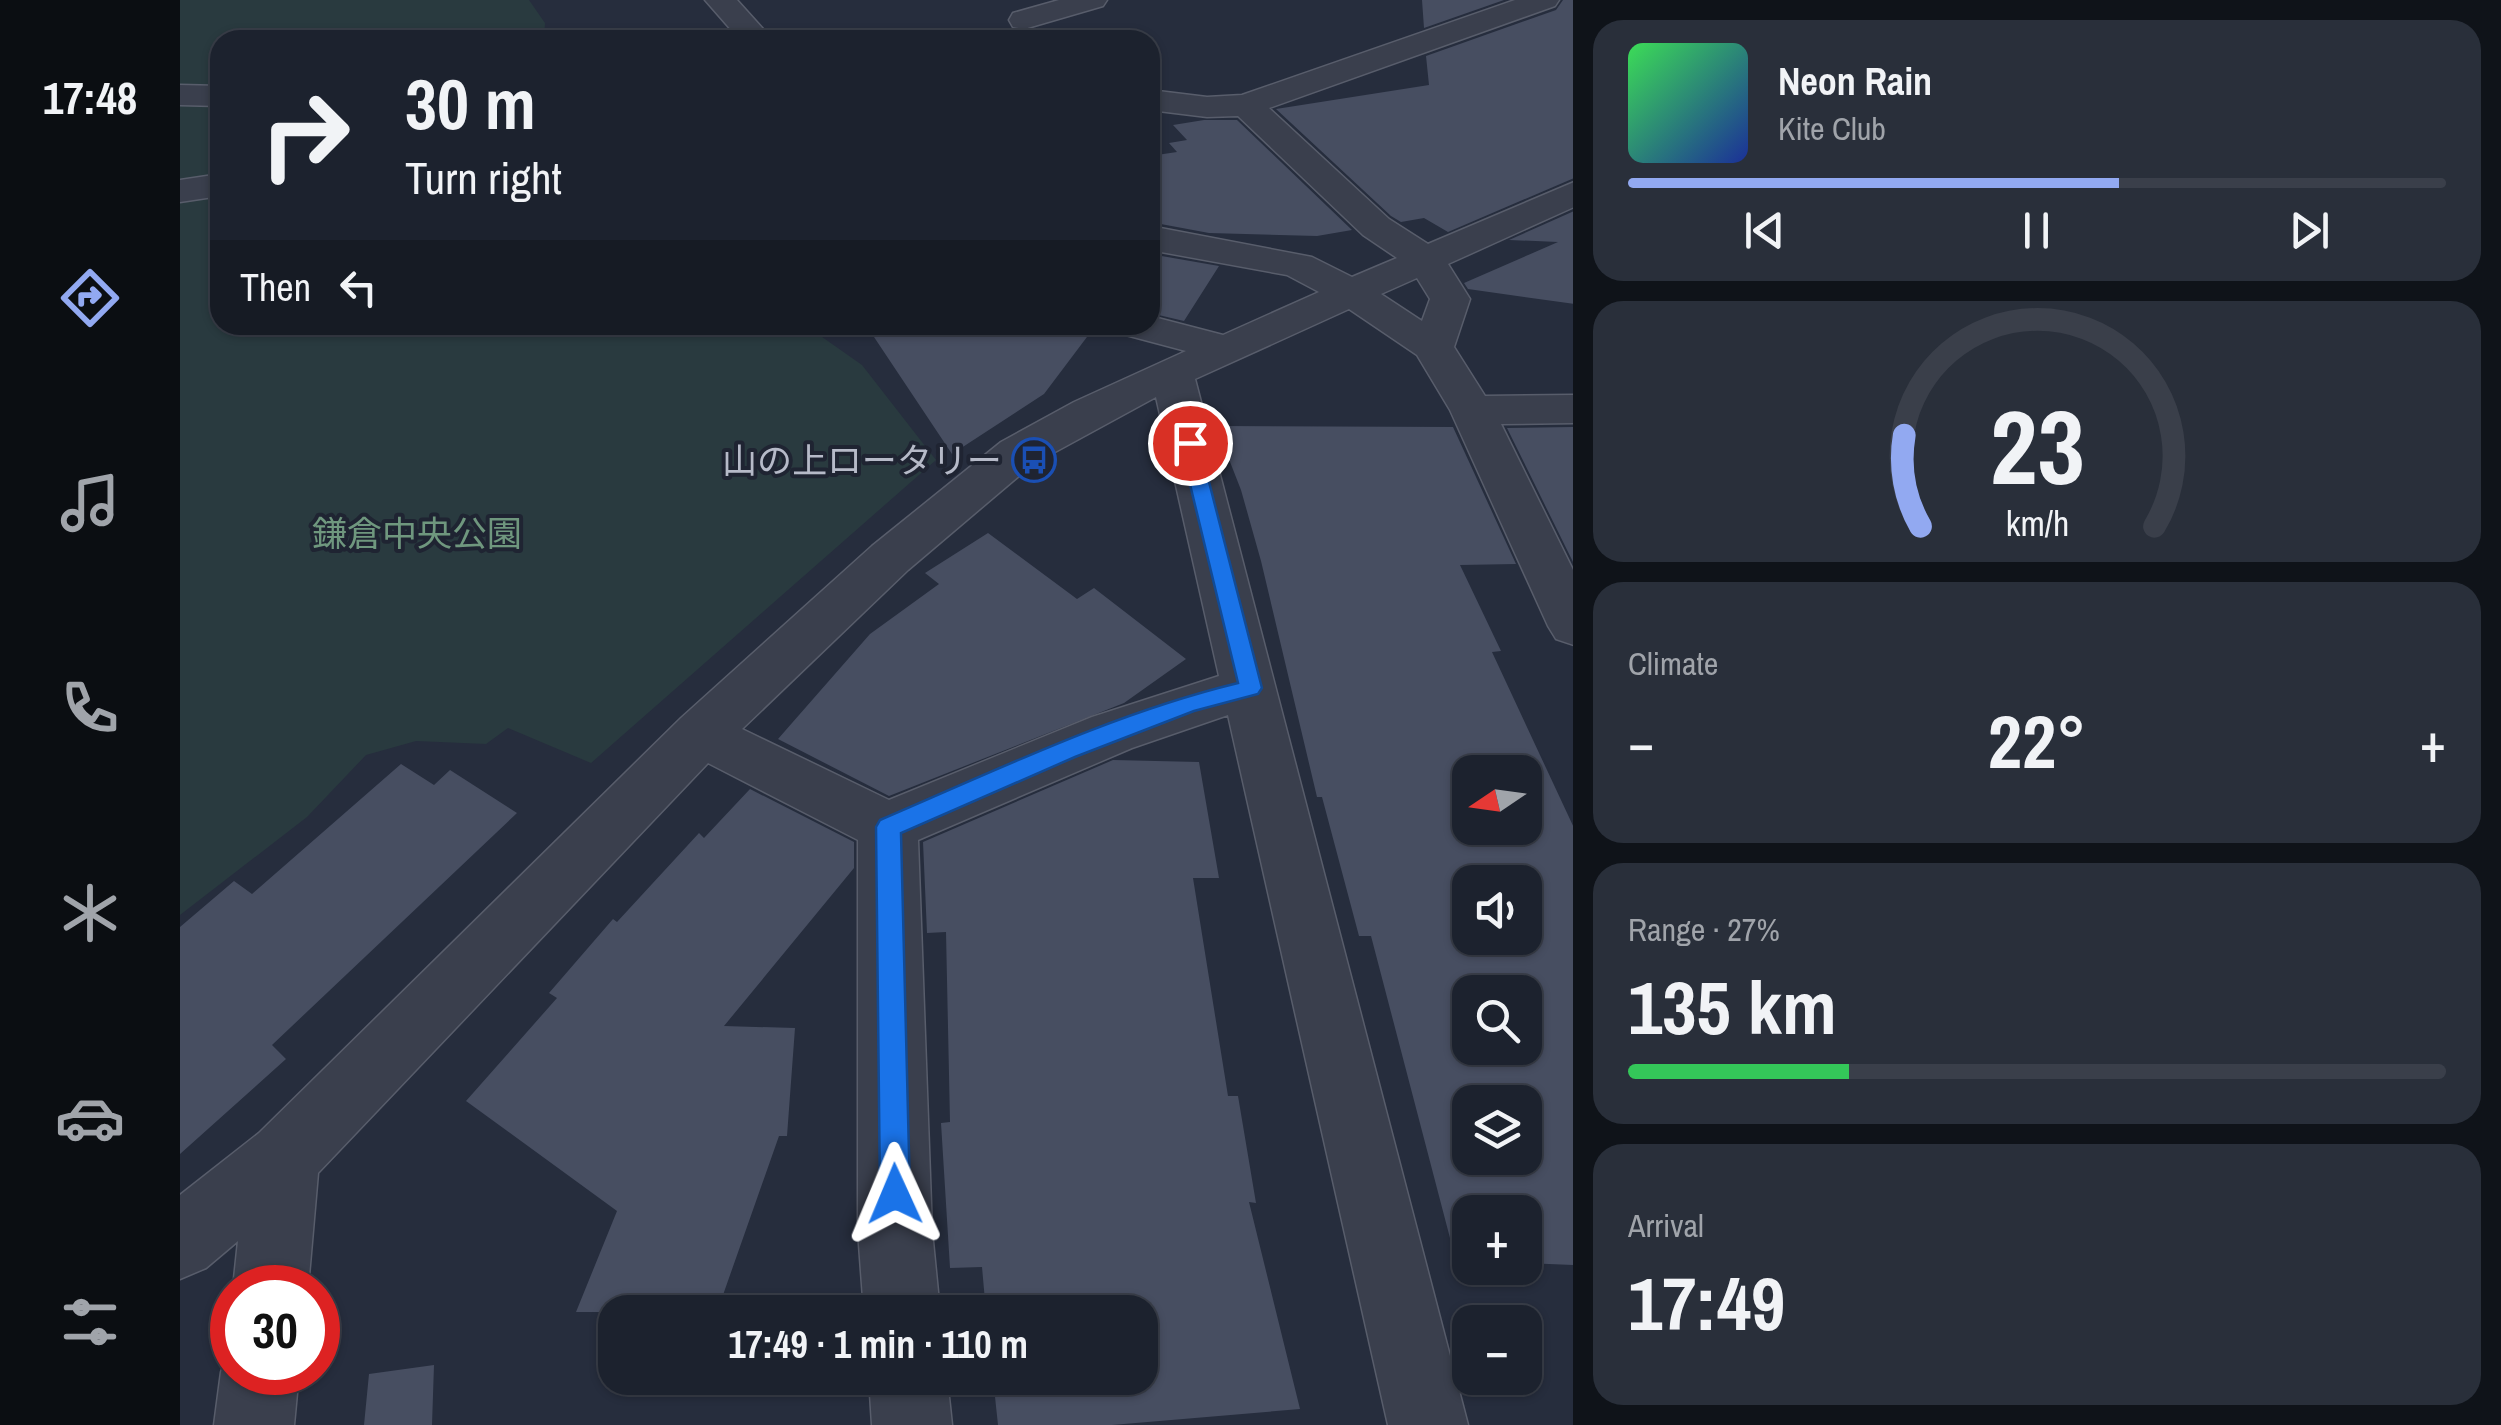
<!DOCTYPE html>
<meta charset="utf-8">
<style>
:root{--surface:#1c222e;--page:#292f3a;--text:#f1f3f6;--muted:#a0a4aa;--line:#3a3f4a;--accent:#92a9f1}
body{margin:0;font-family:"Archivo Narrow","Noto Sans JP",sans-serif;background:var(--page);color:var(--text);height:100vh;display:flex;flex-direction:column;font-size:38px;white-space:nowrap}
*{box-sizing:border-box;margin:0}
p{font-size:32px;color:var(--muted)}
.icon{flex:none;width:55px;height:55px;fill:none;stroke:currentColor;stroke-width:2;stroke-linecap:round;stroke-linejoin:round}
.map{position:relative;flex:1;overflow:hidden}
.panel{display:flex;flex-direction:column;gap:20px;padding:20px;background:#0f1319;width:928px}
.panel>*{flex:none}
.hud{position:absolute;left:30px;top:30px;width:950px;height:305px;border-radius:30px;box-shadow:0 2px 8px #0004,0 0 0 2px var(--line);background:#1c222e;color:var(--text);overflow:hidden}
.needle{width:65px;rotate:257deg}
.buttons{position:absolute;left:1272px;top:755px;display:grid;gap:20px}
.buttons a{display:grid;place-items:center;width:90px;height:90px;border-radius:20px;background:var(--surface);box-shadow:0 2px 8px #0004,0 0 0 2px var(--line);font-size:50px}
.speed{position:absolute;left:30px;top:1265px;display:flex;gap:20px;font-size:50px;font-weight:700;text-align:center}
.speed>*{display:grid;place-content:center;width:130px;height:130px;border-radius:50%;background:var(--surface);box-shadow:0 2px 8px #0004,0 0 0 2px var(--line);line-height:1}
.speed .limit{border:15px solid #d22;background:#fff;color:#111}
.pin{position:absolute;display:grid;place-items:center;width:85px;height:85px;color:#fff;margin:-42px;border:5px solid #fff;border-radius:50%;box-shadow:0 2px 10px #0007}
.me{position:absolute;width:110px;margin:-55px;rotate:359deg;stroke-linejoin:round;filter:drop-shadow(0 0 8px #0008)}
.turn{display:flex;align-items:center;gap:35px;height:210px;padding:0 30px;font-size:45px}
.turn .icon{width:130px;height:130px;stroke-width:2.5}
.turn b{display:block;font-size:70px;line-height:85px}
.then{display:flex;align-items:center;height:95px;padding:0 30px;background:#0003;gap:20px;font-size:38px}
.big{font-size:75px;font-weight:700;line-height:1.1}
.panel .card{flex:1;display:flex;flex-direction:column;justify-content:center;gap:15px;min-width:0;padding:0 35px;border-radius:30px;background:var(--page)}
.panel .dial{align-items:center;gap:0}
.dial svg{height:260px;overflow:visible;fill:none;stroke:var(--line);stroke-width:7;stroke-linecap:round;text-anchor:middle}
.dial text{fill:var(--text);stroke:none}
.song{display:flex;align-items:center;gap:30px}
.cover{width:120px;height:120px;border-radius:15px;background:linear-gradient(135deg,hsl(130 70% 55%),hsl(230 70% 35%))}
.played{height:10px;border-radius:5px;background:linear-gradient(90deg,var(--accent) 60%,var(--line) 60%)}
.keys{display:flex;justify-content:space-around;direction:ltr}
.heat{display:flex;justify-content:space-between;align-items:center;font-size:55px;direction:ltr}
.charge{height:15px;border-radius:8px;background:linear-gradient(90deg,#34c759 27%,var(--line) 0)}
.trip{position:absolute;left:418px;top:1295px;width:560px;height:100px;border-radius:30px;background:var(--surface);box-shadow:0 2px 8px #0004,0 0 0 2px var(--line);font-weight:700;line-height:100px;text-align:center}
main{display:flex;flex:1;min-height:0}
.tab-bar{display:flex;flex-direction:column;width:180px;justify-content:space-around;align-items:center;background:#0b0e12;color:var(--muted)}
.tab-bar .icon{width:70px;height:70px}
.tab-bar .selected{color:var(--accent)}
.tab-bar b{font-size:45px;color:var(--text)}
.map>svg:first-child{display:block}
</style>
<main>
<nav class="tab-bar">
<b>17:48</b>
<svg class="icon selected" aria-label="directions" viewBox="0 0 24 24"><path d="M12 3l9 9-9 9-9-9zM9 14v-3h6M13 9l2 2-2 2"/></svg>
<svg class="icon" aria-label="music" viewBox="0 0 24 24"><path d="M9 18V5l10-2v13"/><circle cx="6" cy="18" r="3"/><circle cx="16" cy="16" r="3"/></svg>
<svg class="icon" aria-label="phone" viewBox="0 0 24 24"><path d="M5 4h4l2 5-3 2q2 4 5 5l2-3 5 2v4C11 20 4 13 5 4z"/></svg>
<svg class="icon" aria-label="climate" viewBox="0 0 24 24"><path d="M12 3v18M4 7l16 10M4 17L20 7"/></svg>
<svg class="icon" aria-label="car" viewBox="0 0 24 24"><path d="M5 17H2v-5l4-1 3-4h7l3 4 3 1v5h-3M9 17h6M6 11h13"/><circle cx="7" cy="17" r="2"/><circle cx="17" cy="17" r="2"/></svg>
<svg class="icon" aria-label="filters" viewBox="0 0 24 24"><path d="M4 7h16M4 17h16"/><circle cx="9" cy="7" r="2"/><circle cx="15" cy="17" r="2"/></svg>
</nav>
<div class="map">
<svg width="1394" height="1425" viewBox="0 0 1394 1425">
<rect width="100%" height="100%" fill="#262d3d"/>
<path fill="#293a3f" d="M0,0H349L365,23L364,40H40V325H625L682,365L756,460L411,763L328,728L306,744L236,741L186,755L127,817L0,915Z"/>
<path fill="#474e61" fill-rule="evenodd" d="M1242,0H1324L1244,28Z
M1383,0H1394V178L1268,232L1244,218L1221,222L1211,216L1096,109L1249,85L1246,56L1376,10Z
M1024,120H1057L1172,230L1137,236L1029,233L970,222V156L997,152L989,143L1007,140L993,125Z
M1394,211V304L1288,289L1284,283L1378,242L1329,240Z
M970,254L1039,266L1004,321L970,313Z
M686,325H916L864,394L772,454Z
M1036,426L1273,427L1336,564L1280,565L1321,651L1312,652L1394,828V1265L1345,1263V1212H1290V1261H1276L1191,936H1179L1142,797H1137L1081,561L1061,490ZM1290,772H1345V828H1290ZM1290,882H1345V938H1290ZM1290,992H1345V1048H1290ZM1290,1102H1345V1158H1290Z
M1394,427V562H1393L1327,428Z
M808,533L897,599L914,588L1006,659L944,703L709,796L598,739L690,634L759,584L745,573Z
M933,760L1019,762L1039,878H1013L1048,1096H1058L1076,1203L1069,1202L1120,1409L932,1425H818L813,1378H960V1312H806L802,1267L770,1268L761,1123L770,1122L766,932L747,933L743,842Z
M221,764L254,785L270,770L337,813L92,1045L106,1059L0,1154V927L54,881L72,894Z
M570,789L674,842V868L544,1026L615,1028L607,1136H599L537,1312H396L437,1211L286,1101L377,998L369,993L433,919L437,922L519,833L524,838Z
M254,1365L252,1425H184L189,1374Z"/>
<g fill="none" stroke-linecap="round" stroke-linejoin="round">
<g stroke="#585d6b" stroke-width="3">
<path id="minor" d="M525,0H557L593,40H560Z
M879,0H927L923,6L844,29L833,27L829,20L833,13Z
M1335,0H1379L1375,6L1089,108L1209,219L1248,244L1394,182V207L1268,264L1290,299L1274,347L1305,396L1394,395V423L1321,424L1394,572V645L1376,639L1368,626L1270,410L1237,355L1169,309L1015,379L1288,1425H1208L1048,715L952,748L738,840L752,1231L760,1312H684L678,1231V840L528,763L138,1173L128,1288H53L58,1241L26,1268L0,1279V1195L79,1133L501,718L692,546L821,442L894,402L1006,351L942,334L936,325H970V316L1043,335L1139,292L1107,275L970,250V226L1132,257L1172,277L1217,258L1183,235L1058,116L1027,117L970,110V90L1027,97L1062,95ZM1237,278L1250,299L1242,321L1201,294ZM976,397L1039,676L912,717L709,800L562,729L728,570L853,464Z
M0,85L40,86V106L0,105Z
M40,174V196L0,202V180Z
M52,1344V1372H119L114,1425H34L41,1372Z
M689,1378H767L772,1425H692Z"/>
</g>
<use href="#minor" fill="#3a3f4d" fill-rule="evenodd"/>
</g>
<path fill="#1a73e8" stroke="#114b97" stroke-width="2.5" d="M1010,437L1019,443L1082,688L1078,694L1014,711L895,757L721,833L730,1194L725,1205L715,1209L704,1205L700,1194L696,827L700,820C817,770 934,713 1058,683L1000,443Z"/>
<defs>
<g id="bus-ring" transform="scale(2.25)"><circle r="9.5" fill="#1f2432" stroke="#1a4fb4" stroke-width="1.5"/><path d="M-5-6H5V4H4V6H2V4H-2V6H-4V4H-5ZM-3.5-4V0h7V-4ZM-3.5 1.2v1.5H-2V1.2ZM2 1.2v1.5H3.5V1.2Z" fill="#1a4fb4"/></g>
</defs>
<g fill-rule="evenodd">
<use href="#bus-ring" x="854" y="460"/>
</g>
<g text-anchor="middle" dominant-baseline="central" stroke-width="8" stroke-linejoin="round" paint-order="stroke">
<g font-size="35" fill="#b6bac8" stroke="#1f2432" text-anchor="end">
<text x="822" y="460">山の上ロータリー</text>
</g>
<g font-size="35" fill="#6f977e" stroke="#1f2432">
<text x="237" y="533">鎌倉中央公園</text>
</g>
</g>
</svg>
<div class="buttons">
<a><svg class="needle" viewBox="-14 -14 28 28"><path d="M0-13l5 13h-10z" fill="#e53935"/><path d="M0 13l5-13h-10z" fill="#a0a4aa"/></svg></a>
<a><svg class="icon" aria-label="sound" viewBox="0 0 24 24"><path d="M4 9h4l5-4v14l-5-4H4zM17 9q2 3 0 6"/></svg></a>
<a><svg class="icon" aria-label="search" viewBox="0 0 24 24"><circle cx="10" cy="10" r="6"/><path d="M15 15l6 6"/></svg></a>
<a><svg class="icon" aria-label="layers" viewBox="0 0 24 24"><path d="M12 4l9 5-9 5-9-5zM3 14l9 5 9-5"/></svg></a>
<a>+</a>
<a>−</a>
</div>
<div class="speed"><div class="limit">30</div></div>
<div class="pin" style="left:1010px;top:443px;background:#d93025"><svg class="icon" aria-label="arrive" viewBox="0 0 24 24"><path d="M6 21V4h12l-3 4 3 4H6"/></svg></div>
<svg class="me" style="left:715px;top:1194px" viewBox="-20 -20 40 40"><path d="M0-17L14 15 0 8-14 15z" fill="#1a73e8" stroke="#fff" stroke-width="4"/></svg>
<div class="trip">17:49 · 1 min · 110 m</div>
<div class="hud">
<div class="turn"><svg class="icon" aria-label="right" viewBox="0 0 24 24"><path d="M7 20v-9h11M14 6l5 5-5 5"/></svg><div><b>30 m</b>Turn right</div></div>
<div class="then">Then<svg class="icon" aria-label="left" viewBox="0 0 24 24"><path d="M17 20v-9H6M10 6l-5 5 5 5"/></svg></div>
</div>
</div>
<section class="panel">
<div class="card">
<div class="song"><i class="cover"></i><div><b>Neon Rain</b><p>Kite Club</p></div></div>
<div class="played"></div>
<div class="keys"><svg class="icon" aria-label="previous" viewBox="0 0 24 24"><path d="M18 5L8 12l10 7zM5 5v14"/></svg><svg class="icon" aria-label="pause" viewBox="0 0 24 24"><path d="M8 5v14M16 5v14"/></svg><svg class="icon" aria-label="next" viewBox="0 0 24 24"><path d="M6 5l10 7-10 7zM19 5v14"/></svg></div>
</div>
<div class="card dial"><svg viewBox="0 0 100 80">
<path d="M14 69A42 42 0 1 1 86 69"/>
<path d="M14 69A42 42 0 0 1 9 41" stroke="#92a9f1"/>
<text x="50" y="56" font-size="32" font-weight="700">23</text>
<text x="50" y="72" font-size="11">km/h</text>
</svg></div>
<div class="card"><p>Climate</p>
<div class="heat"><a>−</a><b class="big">22°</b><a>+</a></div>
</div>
<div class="card"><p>Range · 27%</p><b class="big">135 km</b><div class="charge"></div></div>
<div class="card"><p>Arrival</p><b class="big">17:49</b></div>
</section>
</main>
